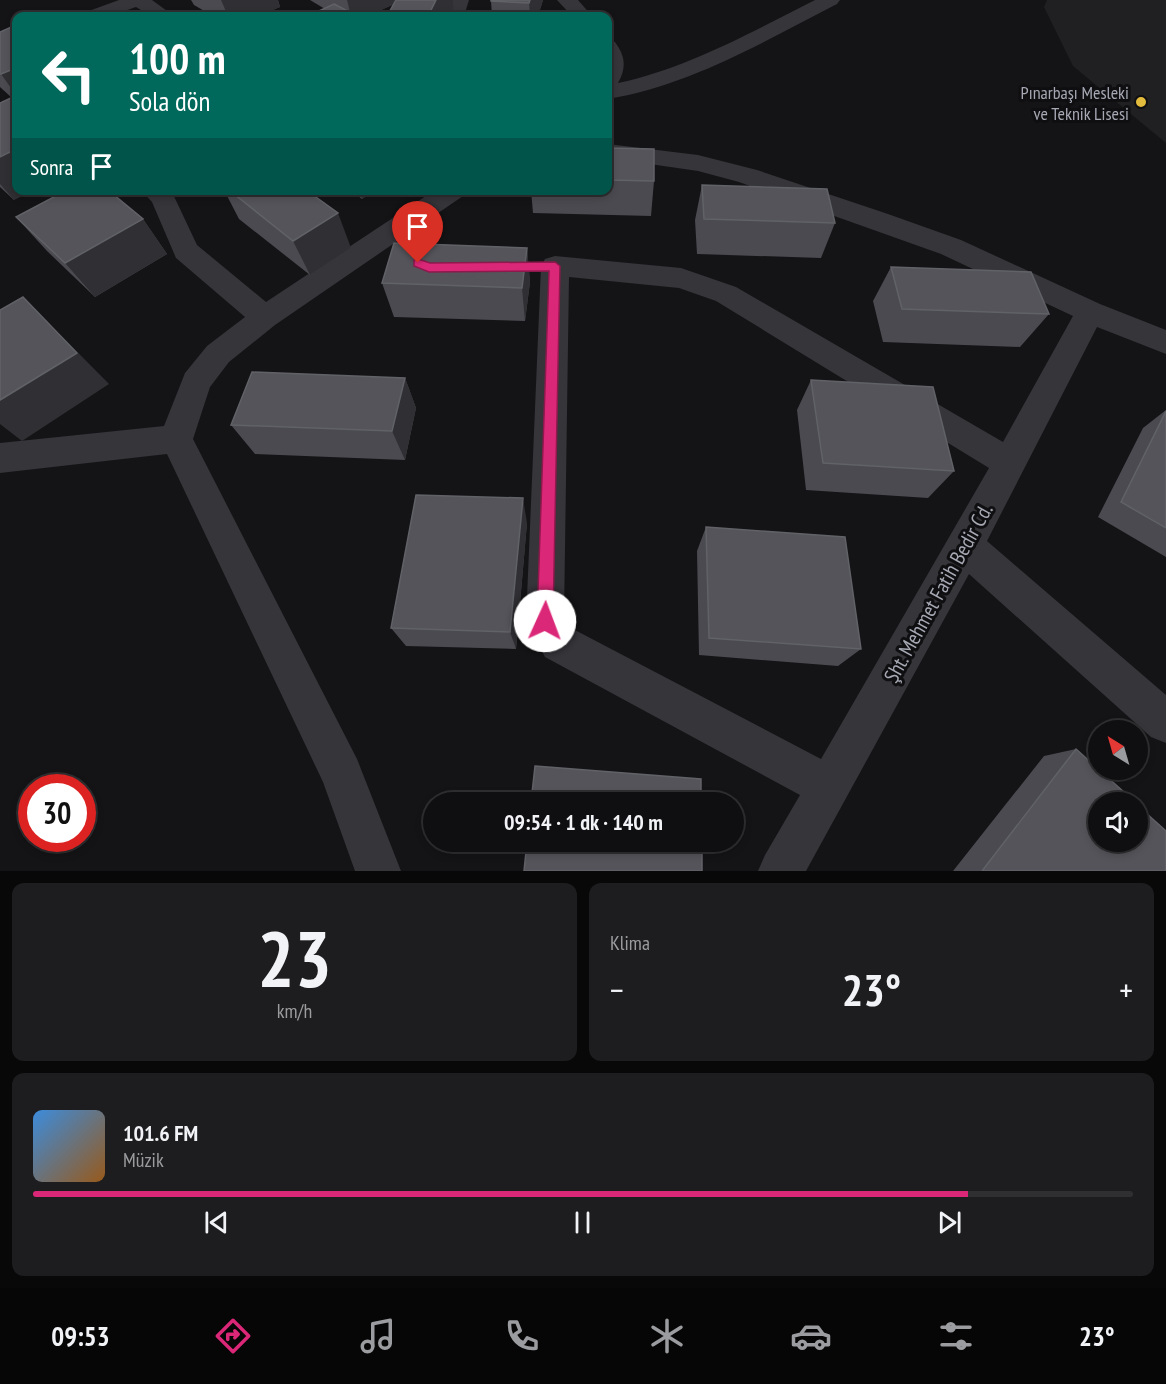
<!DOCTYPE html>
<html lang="tr">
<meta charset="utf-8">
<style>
:root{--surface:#0f0e10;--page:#1d1c1e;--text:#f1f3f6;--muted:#9b9c9f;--line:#2f2e30;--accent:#db2777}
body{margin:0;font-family:"PT Sans Narrow",sans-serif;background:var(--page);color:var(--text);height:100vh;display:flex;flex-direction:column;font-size:22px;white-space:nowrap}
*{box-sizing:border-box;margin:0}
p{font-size:20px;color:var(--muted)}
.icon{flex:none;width:33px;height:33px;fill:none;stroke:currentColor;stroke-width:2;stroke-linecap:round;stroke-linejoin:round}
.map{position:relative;height:871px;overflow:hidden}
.side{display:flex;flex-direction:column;gap:12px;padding:12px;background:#080809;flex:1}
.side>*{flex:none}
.banner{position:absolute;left:12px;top:12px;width:600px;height:183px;border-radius:12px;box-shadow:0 3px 9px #0003,0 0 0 2px var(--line);background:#00695c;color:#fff;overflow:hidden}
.needle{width:39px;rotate:323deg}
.tools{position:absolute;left:1088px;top:720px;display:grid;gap:12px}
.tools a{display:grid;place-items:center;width:60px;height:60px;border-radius:50%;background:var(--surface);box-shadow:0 3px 9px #0003,0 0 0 2px var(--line);font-size:30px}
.speed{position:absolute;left:18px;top:774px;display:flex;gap:12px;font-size:30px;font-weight:700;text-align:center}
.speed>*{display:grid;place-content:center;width:78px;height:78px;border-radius:50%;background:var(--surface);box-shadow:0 3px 9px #0003,0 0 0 2px var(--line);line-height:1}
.speed .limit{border:9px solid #d22;background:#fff;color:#111}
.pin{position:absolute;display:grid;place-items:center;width:51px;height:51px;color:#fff;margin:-62px -26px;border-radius:50% 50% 50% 0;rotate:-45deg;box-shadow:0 0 6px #0007}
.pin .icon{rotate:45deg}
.me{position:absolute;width:66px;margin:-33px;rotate:2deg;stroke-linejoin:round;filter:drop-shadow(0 0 4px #0008)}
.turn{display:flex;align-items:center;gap:21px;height:126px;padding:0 18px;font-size:27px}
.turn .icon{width:78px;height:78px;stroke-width:2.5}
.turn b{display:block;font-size:42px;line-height:51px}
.then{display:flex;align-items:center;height:57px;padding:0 18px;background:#0003;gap:12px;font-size:22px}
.big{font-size:45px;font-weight:700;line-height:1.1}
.side .widget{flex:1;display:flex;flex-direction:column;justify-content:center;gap:9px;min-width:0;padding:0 21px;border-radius:12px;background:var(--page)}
.side .dial{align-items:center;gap:0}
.dial b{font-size:78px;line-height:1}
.song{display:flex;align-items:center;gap:18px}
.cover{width:72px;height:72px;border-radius:9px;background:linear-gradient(135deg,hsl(210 70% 55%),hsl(30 70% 35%))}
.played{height:6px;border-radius:3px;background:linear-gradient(90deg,var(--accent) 85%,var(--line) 85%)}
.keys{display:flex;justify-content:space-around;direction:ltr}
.heat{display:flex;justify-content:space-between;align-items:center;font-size:33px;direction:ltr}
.side .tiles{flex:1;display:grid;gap:12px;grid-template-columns:1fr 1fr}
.widget:last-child{grid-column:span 2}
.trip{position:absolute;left:423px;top:792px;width:321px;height:60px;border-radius:30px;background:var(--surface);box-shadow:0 3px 9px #0003,0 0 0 2px var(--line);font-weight:700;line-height:60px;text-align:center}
.menu{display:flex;height:96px;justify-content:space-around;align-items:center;background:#060606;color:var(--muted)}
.menu .icon{width:42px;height:42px}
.menu .on{color:var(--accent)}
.menu b{font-size:27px;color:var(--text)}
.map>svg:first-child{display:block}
</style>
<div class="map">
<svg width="1166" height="871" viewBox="0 0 1166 871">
<rect width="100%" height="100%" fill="#141315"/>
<path fill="#201f22" d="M1047,0H1166V143L1073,66L1044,7Z"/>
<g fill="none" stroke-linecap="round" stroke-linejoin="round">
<path fill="#35353a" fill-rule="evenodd" d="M119,0H152L174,16H151L136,7L110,16H83L86,12Z
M449,0H469L464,16H444Z
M557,0H578L592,16H572Z
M815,0H840L837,4C763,42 691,85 608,99V40L615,42C625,56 627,67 618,83C688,68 751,32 815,0Z
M608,144L698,155L757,170L888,214L961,240L1100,304L1166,330V354L1097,327L987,541L1166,695V743L1151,737L969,574L806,871H758L765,855L800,795L545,657L526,621L541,266L545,259L555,256L681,268L736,287L1003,442L1073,316L941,254L739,182L698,171L608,158ZM569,277L679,288L716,301L989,468L821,759L573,629L564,616Z
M141,190L172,192L197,245L266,302L435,190H466L463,196L275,325L229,362L210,387L193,439L357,759L401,871H355L323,782L167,454L0,473V443L164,426L185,373L207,346L245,317L176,258L152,202Z"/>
</g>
<path fill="#4a4a50" d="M191,0H278L280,7L258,16H213L194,5Z
M310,0H453L454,7L450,16H387L394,4L368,16L325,9Z
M543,0L538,16H492L491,1Z
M16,25V190L14,200L0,187V103L12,98L0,87V32Z
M608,148L654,181L651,216L533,213L531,190H608Z
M702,185L835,223L821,258L697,254L695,220Z
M224,190H306L351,248L310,275L239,219Z
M350,190H375L362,199Z
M16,217L143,219L167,254L95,297L47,251Z
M527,248L530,282L525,321L394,317L382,283Z
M891,267L1049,314L1020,347L883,342L873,301Z
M405,378L416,408L405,460L255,454L231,425Z
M811,380L954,471L928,498L806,490L797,410Z
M1166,410V557L1098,517L1143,428Z
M527,523L516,649L406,646L391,628Z
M706,527L861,649L838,666L699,655L697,551Z
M1076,749L1166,871H953L1044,756Z"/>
<path fill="#303034" d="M221,0H278L280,7L258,16H228Z
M347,0H396L397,3L368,16H351Z
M436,0H453L454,7L450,16H428Z
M530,0H543L538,16H530L529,3Z
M16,68V95L1,74Z
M16,149V190H34L14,200L0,184V157Z
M359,190H375L362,199Z
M338,213L351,248L310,275L293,241Z
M143,219L167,254L95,297L65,263Z
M527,248L530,282L525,321L522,288Z
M23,297L109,384L22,441L0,424V400Z
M405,378L416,408L405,460L392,431Z
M523,498L527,523L516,649L510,632Z"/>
<path fill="#54545a" stroke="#616268" stroke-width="1.5" d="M396,0H436L428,16H387Z
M491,0H530L529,3L491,1Z
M334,4L357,16H308Z
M16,25V68L1,74H0V32Z
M15,96L16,98V149L0,157V103Z
M608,148L654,149V181L608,180Z
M702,185L827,189L835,223L704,219Z
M67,190H108L143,219L65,263L16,217Z
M229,190H306L338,213L293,241Z
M394,243L527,248L522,288L382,283Z
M891,267L1031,272L1049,314L902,309Z
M23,297L77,353L0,400V310Z
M252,372L405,378L392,431L231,425Z
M811,380L933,387L954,471L823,463Z
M1166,411V528L1121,502Z
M416,495L523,498L510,632L391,628Z
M706,527L845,537L861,649L709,638Z
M1076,749L1135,802H1098V842H1137V805L1166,831V871H982Z
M535,766L701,779V802H531Z
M527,842H702V871H524Z"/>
<path fill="#db2777" stroke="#8e194d" stroke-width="1.5" d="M418,259L430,263L555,262L560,266L553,621L551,626L545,629L540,626L537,621L549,271L429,272L414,266V260Z"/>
<circle fill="#e4bc3d" stroke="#0f0e10" stroke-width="2" cx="1141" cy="102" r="6"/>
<g text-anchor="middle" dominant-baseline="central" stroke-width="6" stroke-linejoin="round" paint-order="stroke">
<g font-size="18" fill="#a6a9b4" stroke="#0f0e10" text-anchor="end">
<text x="1129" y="92">Pınarbaşı Mesleki<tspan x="1129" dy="21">ve Teknik Lisesi</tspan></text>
</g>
<g font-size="21" fill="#a6a9b4" stroke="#0f0e10">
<text transform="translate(938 593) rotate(-61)">Şht. Mehmet Fatih Bedir Cd.</text>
</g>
</g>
</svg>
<div class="tools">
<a><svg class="needle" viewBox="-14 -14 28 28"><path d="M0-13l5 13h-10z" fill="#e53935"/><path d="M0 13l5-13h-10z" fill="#9b9c9f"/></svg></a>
<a><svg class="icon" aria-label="sound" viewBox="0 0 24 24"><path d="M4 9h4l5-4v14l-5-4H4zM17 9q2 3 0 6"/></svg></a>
</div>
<div class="speed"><div class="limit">30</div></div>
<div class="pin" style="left:418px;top:263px;background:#d93025"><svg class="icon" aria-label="arrive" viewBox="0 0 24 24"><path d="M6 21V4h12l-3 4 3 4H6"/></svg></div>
<svg class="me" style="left:545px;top:621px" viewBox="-20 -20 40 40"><circle r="19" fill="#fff"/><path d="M0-13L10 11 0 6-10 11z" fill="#db2777"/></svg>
<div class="trip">09:54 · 1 dk · 140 m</div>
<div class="banner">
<div class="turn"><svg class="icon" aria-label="left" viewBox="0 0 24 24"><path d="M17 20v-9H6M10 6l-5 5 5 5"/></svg><div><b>100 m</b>Sola dön</div></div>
<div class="then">Sonra<svg class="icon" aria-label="arrive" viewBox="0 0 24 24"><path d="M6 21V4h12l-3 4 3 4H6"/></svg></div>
</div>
</div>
<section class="side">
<div class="tiles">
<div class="widget dial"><b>23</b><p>km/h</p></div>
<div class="widget"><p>Klima</p>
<div class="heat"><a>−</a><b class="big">23°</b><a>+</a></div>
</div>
<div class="widget">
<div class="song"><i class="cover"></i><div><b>101.6 FM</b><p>Müzik</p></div></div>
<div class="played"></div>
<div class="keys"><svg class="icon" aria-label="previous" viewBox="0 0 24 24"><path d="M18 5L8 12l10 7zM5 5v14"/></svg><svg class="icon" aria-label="pause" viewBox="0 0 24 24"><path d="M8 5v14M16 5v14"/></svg><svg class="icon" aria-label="next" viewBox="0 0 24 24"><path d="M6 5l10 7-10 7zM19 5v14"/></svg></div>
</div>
</div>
</section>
<nav class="menu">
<b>09:53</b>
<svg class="icon on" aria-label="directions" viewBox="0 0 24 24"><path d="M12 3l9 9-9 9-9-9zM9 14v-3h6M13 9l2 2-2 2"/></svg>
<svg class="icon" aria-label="music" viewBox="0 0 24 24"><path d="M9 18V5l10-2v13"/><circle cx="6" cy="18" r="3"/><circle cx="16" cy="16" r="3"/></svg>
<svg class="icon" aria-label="phone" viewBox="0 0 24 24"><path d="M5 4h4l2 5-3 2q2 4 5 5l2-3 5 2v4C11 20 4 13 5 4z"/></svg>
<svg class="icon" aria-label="climate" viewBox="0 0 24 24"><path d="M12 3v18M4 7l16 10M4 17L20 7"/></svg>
<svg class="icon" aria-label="car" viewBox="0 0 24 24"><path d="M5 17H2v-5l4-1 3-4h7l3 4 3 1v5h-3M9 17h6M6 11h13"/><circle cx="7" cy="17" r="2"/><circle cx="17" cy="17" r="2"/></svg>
<svg class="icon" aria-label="filters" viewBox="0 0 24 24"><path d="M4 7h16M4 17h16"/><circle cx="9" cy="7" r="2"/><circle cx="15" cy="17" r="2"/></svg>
<b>23°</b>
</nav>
